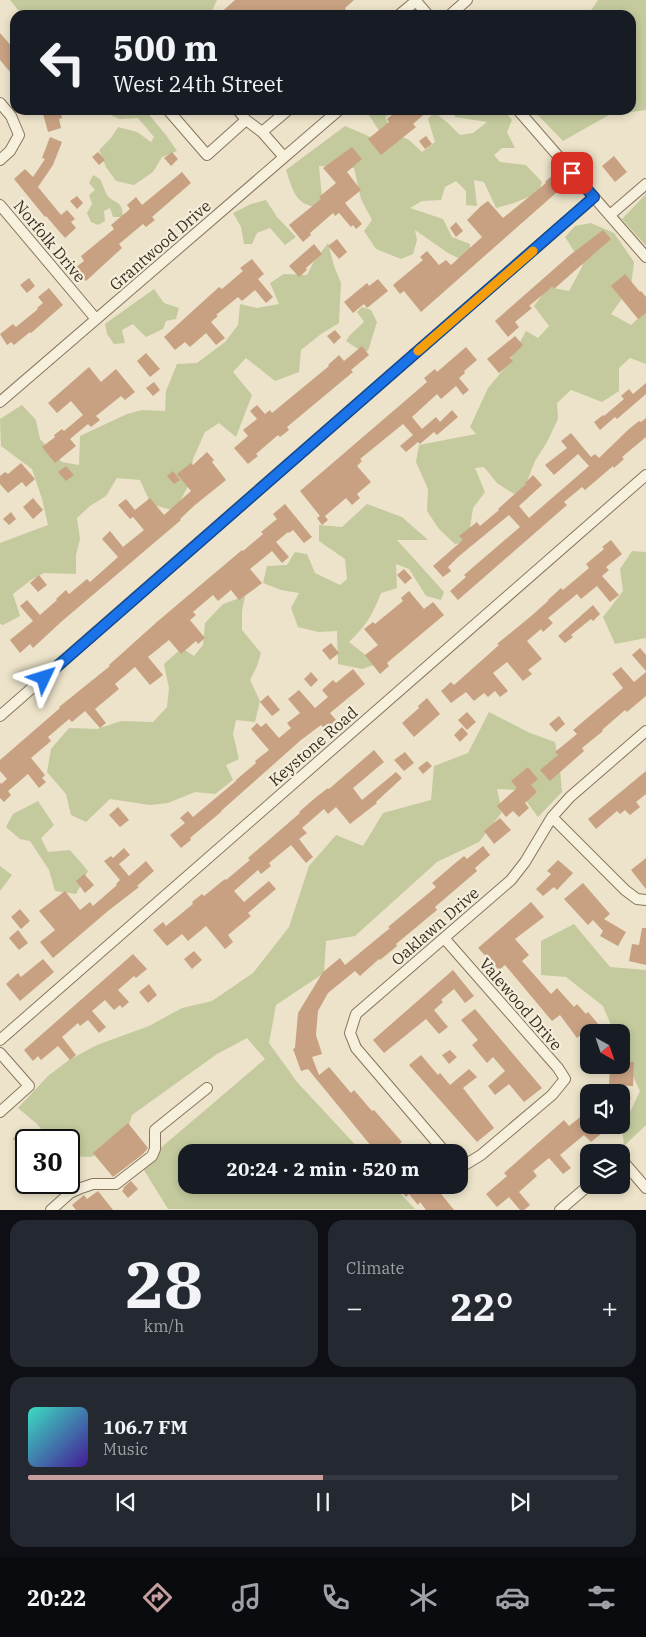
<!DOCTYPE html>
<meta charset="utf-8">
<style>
:root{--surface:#171b24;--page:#242831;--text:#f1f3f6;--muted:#9ea1a6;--line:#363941;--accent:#c79e9e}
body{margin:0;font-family:"IBM Plex Serif",serif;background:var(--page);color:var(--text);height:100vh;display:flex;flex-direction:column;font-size:19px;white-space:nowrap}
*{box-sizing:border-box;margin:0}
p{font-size:16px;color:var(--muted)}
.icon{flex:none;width:28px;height:28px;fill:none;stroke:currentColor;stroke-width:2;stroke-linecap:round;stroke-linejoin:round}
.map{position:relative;height:1210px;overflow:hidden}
.details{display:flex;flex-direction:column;gap:10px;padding:10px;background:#0d0f14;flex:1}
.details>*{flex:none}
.guide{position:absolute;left:10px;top:10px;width:626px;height:105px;border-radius:15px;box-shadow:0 2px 8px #0003;background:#171b24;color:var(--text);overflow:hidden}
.needle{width:32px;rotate:140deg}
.tools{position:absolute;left:580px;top:1024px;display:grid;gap:10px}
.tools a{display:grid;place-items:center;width:50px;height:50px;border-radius:10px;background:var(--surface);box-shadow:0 2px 8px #0003;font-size:25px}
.speed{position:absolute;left:15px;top:1129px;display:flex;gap:10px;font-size:25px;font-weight:700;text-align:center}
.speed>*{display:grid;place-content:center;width:65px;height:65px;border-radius:50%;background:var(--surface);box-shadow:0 2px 8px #0003;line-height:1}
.speed .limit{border:2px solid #111;border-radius:8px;background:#fff;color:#111}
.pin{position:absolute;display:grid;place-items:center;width:42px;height:42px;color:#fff;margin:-21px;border-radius:10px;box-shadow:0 2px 8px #0006}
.me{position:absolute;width:55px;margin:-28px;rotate:49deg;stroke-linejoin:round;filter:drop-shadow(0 0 4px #0008)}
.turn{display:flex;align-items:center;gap:18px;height:105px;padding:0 20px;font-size:22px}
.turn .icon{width:65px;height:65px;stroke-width:2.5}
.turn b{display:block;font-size:35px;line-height:42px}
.big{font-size:38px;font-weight:700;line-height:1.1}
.details .card{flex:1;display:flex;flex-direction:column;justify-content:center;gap:8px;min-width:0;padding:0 18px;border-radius:15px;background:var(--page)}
.details .dial{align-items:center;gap:0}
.dial b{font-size:65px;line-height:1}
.song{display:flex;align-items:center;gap:15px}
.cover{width:60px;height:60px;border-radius:8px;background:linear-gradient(135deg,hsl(170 70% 55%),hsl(260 70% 35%))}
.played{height:5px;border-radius:2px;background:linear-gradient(90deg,var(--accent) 50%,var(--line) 50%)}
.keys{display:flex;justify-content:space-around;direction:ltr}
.heat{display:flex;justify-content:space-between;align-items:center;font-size:28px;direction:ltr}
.details .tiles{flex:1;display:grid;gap:10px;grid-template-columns:1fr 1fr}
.card:last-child{grid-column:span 2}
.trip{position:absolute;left:178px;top:1144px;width:290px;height:50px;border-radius:15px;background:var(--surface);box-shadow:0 2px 8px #0003;font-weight:700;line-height:50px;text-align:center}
.menu{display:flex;height:80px;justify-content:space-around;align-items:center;background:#090b0e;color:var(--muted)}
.menu .icon{width:35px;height:35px}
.menu .selected{color:var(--accent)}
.menu b{font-size:22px;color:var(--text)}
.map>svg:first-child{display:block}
</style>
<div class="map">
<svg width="646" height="1210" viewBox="0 0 646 1210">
<rect width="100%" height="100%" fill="#ece3ca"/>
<path fill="#c4ca9e" d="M10,0H217L210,15H22Z
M598,0H646V110L609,115L563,141L533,110H631V15H588Z
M100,110H145L166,135L177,151L162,157L153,172L134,185L116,181L106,167L99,150L111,138L118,127L137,132L151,142L154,137L138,118L119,119Z
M369,110H396L385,117L392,132L409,140L422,152L435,142L428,119L434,112L448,123L460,135L473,133L487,122L455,117L453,110H504L512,120L507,132L515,148H502L494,155L500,162L526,165L542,182L538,193L514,203L496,208L484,182L474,180L477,206L466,205V191L456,181L445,187L441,200L422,201L410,208L443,219L452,237L470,244V253L462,260L448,253L415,230L417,240L413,254L401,259L376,249L364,231L372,220L361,199L354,168L319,166L323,208C296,206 294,194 286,170L345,126L373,138L381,134L369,115Z
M93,175L100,179C103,184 104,190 107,195C113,204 123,199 123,217H113L110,208L104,211L105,221L98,225L91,222L87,213L92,204L89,195L95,190L89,183Z
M646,194V246L622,219Z
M266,200L277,217L296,237L285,245L270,228L257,233L252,244H244L241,227L233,213L251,204Z
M591,223L614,233L634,262L631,286L611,314L631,325L646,311V364L630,358L619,368V391L602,402L571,390L557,403L558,419L547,442L535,461L524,489L514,494L497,483L484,467L475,468L485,492L473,508L468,542L455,544L439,529L427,511L428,489L416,462L419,445L476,434L470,427L488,388L508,364L526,331L538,338L549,326L534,306L548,287L569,291L583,265L565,237L575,226Z
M328,243L334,266L341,283L339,323L321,334L301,350L299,372L275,381L246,358L233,372L252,395L236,437L219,423L205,432L193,459L189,484L175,511L151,504L140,480L117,478L106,496L90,506L77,518L80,539L76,555V574L44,573L31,580L13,594L20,616L3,625L0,624V543L48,525L42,499L32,469L1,446L0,419L22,405L36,420L40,439L62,462L79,465L80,436L127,414L142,410L165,411L166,391L177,364L197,363L225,342L238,325L240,304L257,308L279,304L270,283L284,274L307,275L313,263Z
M154,289L164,303L179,308L176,319L166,321L163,329L146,337L133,324L122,330L125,343L114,344L107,334L105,324Z
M362,307L371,310L377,322L368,351H361L346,341L349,336L364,322L357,312Z
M367,504L402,517L428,540H397L444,592L441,600L426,596L409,569L396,564L397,588L381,593C373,614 366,626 349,642L377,664L362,669L338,664L337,631L318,632L298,627L291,608L299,593L281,590L263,583L267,566L287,565L295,552L307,554L315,573L340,585L347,579L345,559L319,541V525L342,527Z
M632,551L646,552V638L615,644L603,617L623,591L620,569Z
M245,596L242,611V630L261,653L257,666L250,680L260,701L255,722L236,720L233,734L239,759L226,765L233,780L215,794L195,792L168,803L150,805L110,799L86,822L71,815L66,794L47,772L51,749L69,728L97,729L121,721L153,722L167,707L169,688L164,664L182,648L194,656L203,645L205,623L223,604Z
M489,712L530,733L555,742L560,769L562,792L538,817L518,790L497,789L502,812L479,842L437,862L355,936L326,941L324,973L276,1005L269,1043L297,1082L362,1152H186V1185H392L415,1209H168L144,1170L157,1151L265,1059L247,1038L217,1054L132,1115L123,1144L91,1157L69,1156V1140H50L37,1124L18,1108L48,1076L69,1060L97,1045L149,1026L182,1008L212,1001L253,973L289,927L309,866L336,835L363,846L383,813L431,800L434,766L468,753Z
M38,801L54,825L41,838L48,852L70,850L88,871L76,894L55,891L49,870L30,841L20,839L6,827L13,814Z
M0,866L12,875L0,891Z
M574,924L610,967L646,970V1125L624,1146L622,1129L640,1091L621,1051V1032H614L603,1006L566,977L541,975V941Z"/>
<path fill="#c8a182" d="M235,0H354L345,8L348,15H218Z
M0,33L15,50V78L0,60Z
M42,110H60L62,118L59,119L61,128L48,132Z
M398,110H429L413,124L416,127L381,155L368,139L389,122L387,119Z
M426,136L432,144L425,149L419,141Z
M50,137L62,142L53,165L38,187L61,215L67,210L75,219L71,222L76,228L65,238L46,216L45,217L14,179L25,169L33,177L45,159L42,158Z
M352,147L362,159L347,172L361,190L345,203L362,224L356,229L353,225L351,227L339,213L335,216L333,213L310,233L311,235L303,242L289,225L321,199L319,197L336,183L323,168Z
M98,152L105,160L99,165L92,157Z
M172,152L178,159L171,166L164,158Z
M614,156L627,172L615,182L602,166Z
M182,172L191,183L152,217L155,220L146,227L143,224L119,244L122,248L86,281L75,268L84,261L81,256L114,229L111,225L130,209L127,205L136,197L142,205Z
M555,173L565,185L421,312L404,291L400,294L393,285L423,260L420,257L427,251L439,265L446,260L451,265L482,237L467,220L481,206L488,201L503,218L546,183L545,182Z
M77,196L83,203L77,209L70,201Z
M456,222L463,231L456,237L450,228Z
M603,230L611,239L554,289L552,287L529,306L532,308L515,322L519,327L508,337L495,321L570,255Z
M337,239L347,252L339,259L328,246Z
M314,244L322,254L306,268L307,270L299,277L289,266Z
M252,259L264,274L258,279L273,297L266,303L255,290L242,301L238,297L216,315L218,316L211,322L225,338L216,345L206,333L190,347L185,342L175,350L164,337L219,287L222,289L243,271L240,268Z
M625,274L640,292L641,291L646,297V313L638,319L611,286Z
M29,278L35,286L27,293L20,285Z
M378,279L388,291L367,308L364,304L353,313L344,302L367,283L369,286Z
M49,288L63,305L31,333L30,332L14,345L11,342L7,345L0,334L13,324L16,327L38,309L37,308L43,303L38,297Z
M335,330L341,337L334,344L327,336Z
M515,336L523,345L510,358L513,361L499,373L487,359Z
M362,346L369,355L351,370L353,372L287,427L289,430L280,437L278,435L256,454L258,456L248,464L234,448L248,436L243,430L257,419L250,411L257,405L265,414L270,410L272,413L329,366L328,365L339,355L344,361Z
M466,347L477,360L464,371L465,373L459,378L469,390L463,395L456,386L441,399L437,394L412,417L422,429L436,417L440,422L452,410L458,417L437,435L434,432L420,444L418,442L406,452L400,446L413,435L403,424L360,459L362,461L357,466L371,482L357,494L360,498L352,505L346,498L325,516L328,520L322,525L317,518L320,516L300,491L427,382L424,378L435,369L437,372Z
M146,353L160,369L150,377L137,361Z
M89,367L101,382L116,369L135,392L125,400L121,396L96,416L100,420L91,427L88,424L70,439L76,446L55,463L42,447L55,437L54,435L62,429L64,431L83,415L71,401L57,413L48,403Z
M154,382L160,390L153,396L146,388Z
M646,383V394L617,419L615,417L600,430L594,422L603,415L604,416L624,399L621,396L629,389L633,394Z
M646,418V437L622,457L624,459L614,468L613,466L585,490L582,487L564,502L567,505L458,600L450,591L466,577L464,575L520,527L509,515L458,557L448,567L451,571L443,577L433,566L463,540L459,536L477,522L480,526L499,510L498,509L526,484L525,483L533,475L542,485L519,506L529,518L589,466L578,454L554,475L545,465L567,448L561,441L571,433L591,457L595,454L599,458L629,429L639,421L641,422Z
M207,452L214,460L212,462L226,480L195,505L180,519L181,520L61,622L33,648L30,644L20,653L10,640L33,621L20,606L27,600L40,615L57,600L56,599L66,590L69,594L87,579L90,582L118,557L102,539L110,531L123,547L144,530L133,517L130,519L118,505L126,499L135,510L150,498L164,515L191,491L177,474L191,463L193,465Z
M21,463L35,479L26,487L22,482L8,493L0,484V476L5,472L8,474Z
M66,466L74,475L66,481L58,472Z
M173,471L180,480L174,484L167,476Z
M33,498L43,510L33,519L23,507Z
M285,504L312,537L304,543L293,530L289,533L288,532L276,542L289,557L282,563L272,551L250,569L262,583L253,590L239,600L231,590L218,601L213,595L193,612L196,615L190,620L205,638L198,644L196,641L181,654L169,640L148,657L163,675L150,685L135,667L115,684L119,689L95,709L106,723L100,728L85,711L72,722L69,719L48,737L51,741L31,758L45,775L42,778L46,782L39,788L28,774L8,791L11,795L4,802L0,798V782L1,784L7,779L0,771V760L60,708L59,707L110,666L109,665L158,621L242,550L243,551L263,534L261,532L277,519L273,514Z
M11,512L16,519L9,525L3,519Z
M611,540L622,554L606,567L609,570L602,576L619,595L610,602L597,586L581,599L577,594L548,618L553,623L543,632L541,629L527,641L542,659L528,670L532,674L523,681L507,662L493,673L508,691L500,697L495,691L488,697L484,693L474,701L466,692L451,703L441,691L451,682L454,685L499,645L497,644L530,617L548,601V600L561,588L563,590L589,568L586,564L604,549L602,547Z
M404,569L412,578L405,584L397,575Z
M39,575L47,585L38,592L30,583Z
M409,591L424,609L433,602L444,615L387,663L389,666L380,674L365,655L378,645L364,629L373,622L375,624L403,601L401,598Z
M593,605L600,614L593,621L591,619L571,635L573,637L565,643L558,636Z
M331,643L339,653L330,660L322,650Z
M640,648L646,655V671L632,655Z
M621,667L634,682L646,672V696L627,712L625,710L602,730L603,731L582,748L584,751L550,781L540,770L558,755L555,752L577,734L573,730L623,688L612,674Z
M353,669L365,684L330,713L336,720L325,729L321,725L301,740L221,811V812L190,838L191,840L181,848L170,835L185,823L180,818L188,811L193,817L236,781V780L256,763L255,761L269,750L251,729L257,723L261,727L266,723L279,738L291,728L287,723L300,713L288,699L299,690L315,708L328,697L322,690L333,680L336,683Z
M311,672L318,680L311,687L304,679Z
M268,695L280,710L272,716L260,702Z
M427,698L440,714L414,737L402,723L419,708L418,706Z
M467,712L476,722L467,730L458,720Z
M559,716L565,724L556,732L549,724Z
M462,727L468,734L460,742L454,735Z
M374,750L384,762L353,788L362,800L396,772L402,778L376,802L377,803L350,824L336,807L328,814L324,809L302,828L307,833L299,839L313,857L306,863L291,845L269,863L271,866L261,874L258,870L234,891L244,902L269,881L276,889L248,913L251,916L228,935L233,942L225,949L206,926L188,941L182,934L167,946L153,930L163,922L166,926L193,904L192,902L202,894L204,896L225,879L226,880L250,860L248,858L300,813L299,812L315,798L328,788L329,789Z
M405,752L414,763L404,771L394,760Z
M427,761L432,766L423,774L418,768Z
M528,767L538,779L531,785L537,792L525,803L529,808L519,817L513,811L506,817L497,806L517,788L511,781Z
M646,771V794L636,802L640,807L630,815L625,810L620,814L617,811L596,829L588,819Z
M118,807L129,820L120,827L109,815Z
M500,818L511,830L494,844L484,831Z
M483,846L490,855L475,868L477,871L435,907L437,910L396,944L397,946L380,960L379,959L360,976L355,971L328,993L318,1011L316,1035L322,1054L312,1057L319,1075L329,1067L351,1093L354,1090L372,1111L374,1110L402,1142L395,1148L398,1152H376L308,1069L301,1071L293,1049L295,1048L298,1013L323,972L340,958L345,965L390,928L388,927L436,887L432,883L453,865L464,856L467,859Z
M124,848L130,855L119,864L129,876L146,861L154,871L137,886L139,887L108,911L53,958L40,942L55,930L39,911L65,891L80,910L90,902L93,906L117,885L116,884L120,880L104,861L111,856L113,858Z
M646,858V889L631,870Z
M558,860L573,873L557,890L554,887L543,896L536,889L551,874L547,871Z
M84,874L94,885L85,893L76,881Z
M583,883L610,914L604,919L626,932L618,946L600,936L603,931L593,920L588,925L564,899Z
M531,902L544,917L515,939L529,955L522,961L551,994L557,988L574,1007L577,1004L586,1014L588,1012L605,1032H584L577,1038L560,1015L552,1021L505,965L499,970L478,948Z
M20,909L30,921L21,929L11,917Z
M642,928H646V965L629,961L632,944L639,945Z
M18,930L28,943L19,950L9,938Z
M194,951L202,960L192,969L184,959Z
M133,954L147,969L136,978L134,976L118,990L129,1002L122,1008L120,1005L114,1010L105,1000L92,1011L106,1027L99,1033L88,1020L80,1026L78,1023L62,1037L76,1055L70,1060L58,1046L41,1060L38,1056L33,1061L24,1050Z
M43,959L54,972L20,1001L6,984L18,973L21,977Z
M453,970L474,996L465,1003L454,989L441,1000L443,1002L434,1010L448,1027L439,1034L426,1019L384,1053L373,1040Z
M149,984L157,995L148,1003L139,992Z
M475,1009L542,1088L524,1102L509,1084L495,1095L488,1086L505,1071L493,1057L487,1063L472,1045L478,1040L461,1020Z
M450,1050L457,1057L449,1064L442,1055Z
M421,1055L438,1075L440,1073L450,1085L469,1069L477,1077L463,1088L494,1128L477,1142L409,1065Z
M621,1062H634L633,1086L609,1085L610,1065H621Z
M621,1093L631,1098L621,1115Z
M589,1110V1125H595L602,1133L591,1142L584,1135L560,1155L571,1168L563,1174L549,1158L533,1171L537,1176L519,1192L530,1205L524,1210H520L509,1197L497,1207L486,1194L507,1176L504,1173L564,1120L569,1126Z
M128,1123L148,1148L143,1154L113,1177L93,1153Z
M21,1129L34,1140H26V1150L13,1139Z
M131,1181L138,1189L128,1198L122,1191L124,1189L123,1188Z
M403,1185H434L454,1210H426L420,1202L418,1205L409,1194L406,1197L399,1189Z
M98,1191L113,1210H76L72,1205L84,1195L87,1199Z"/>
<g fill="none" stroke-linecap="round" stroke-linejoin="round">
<g stroke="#88765f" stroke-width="12">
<path id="minor" d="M415,0L428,15
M399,15L416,1
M450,15L467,0
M0,103L11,116L19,135L10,151L0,160
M168,110L207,155L246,120
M238,110L246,120L262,132
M518,110L646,257
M284,157L262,132L288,110
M0,205L96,319
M610,215L646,184
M0,402L339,110
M0,716L594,197
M552,817L625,890L637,899L646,900
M444,938L558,1068L565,1079L552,1095L481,1155L463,1166L459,1163
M0,1040L646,475
M0,1053L29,1086L0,1112
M445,1152L356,1048L350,1033L356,1014L511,880L525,862L552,817L570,797L646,731
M621,1159L646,1188
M51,1210L70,1193L81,1188L93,1184H116L152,1156L155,1149V1130L207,1088
M560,1210L589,1185"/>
</g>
<use href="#minor" stroke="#f7f0dd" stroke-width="10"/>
</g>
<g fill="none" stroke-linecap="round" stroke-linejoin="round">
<g stroke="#114b97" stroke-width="12">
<path id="route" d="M44,678L594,197L572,173"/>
</g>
<use href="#route" stroke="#1a73e8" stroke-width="9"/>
<path stroke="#f59e0b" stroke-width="9" d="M418,351L533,251"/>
</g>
<g text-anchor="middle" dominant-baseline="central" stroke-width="4.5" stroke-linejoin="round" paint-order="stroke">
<g font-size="16" fill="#392e22" stroke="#f4edd9">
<text transform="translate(50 241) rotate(50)">Norfolk Drive</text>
<text transform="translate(160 245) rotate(-41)">Grantwood Drive</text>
<text transform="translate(313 746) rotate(-41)">Keystone Road</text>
<text transform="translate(435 926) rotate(-41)">Oaklawn Drive</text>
<text transform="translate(521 1004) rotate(49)">Valewood Drive</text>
</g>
</g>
</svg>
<div class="tools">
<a><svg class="needle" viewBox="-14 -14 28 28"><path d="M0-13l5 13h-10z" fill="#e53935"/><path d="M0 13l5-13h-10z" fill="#9ea1a6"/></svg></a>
<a><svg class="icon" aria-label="sound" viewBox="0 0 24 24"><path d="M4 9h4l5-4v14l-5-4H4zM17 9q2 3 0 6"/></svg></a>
<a><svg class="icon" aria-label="layers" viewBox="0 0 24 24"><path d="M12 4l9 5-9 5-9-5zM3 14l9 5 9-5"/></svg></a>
</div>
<div class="speed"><div class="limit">30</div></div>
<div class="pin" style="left:572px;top:173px;background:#d93025"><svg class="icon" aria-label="arrive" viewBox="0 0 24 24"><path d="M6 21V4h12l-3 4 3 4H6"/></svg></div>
<svg class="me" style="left:44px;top:678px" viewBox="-20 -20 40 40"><path d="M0-17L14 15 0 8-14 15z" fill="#1a73e8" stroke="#fff" stroke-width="4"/></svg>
<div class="trip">20:24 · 2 min · 520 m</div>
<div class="guide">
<div class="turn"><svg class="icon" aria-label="left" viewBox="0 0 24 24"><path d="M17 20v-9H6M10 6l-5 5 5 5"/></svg><div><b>500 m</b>West 24th Street</div></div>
</div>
</div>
<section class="details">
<div class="tiles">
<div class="card dial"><b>28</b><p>km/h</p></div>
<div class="card"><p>Climate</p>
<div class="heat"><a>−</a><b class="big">22°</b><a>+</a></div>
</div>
<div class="card">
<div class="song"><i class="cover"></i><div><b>106.7 FM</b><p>Music</p></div></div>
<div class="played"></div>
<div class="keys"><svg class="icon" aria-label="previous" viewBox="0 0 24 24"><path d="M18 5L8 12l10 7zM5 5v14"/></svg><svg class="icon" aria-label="pause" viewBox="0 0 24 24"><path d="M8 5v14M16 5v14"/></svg><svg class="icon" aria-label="next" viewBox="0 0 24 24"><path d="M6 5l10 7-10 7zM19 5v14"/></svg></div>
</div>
</div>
</section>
<nav class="menu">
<b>20:22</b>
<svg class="icon selected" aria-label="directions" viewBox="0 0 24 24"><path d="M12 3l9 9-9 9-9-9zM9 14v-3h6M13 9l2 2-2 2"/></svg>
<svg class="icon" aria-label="music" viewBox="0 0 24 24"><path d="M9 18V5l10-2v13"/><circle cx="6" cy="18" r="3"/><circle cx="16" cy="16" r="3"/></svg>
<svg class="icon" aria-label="phone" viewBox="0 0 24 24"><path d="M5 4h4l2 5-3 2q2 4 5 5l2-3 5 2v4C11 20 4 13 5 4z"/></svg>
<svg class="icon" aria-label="climate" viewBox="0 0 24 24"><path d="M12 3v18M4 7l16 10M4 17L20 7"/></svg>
<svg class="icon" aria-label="car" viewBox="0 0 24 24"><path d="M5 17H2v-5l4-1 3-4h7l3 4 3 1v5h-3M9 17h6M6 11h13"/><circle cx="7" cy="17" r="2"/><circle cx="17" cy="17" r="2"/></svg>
<svg class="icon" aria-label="filters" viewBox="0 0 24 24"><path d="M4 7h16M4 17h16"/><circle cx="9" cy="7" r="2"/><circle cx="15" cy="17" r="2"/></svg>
</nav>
